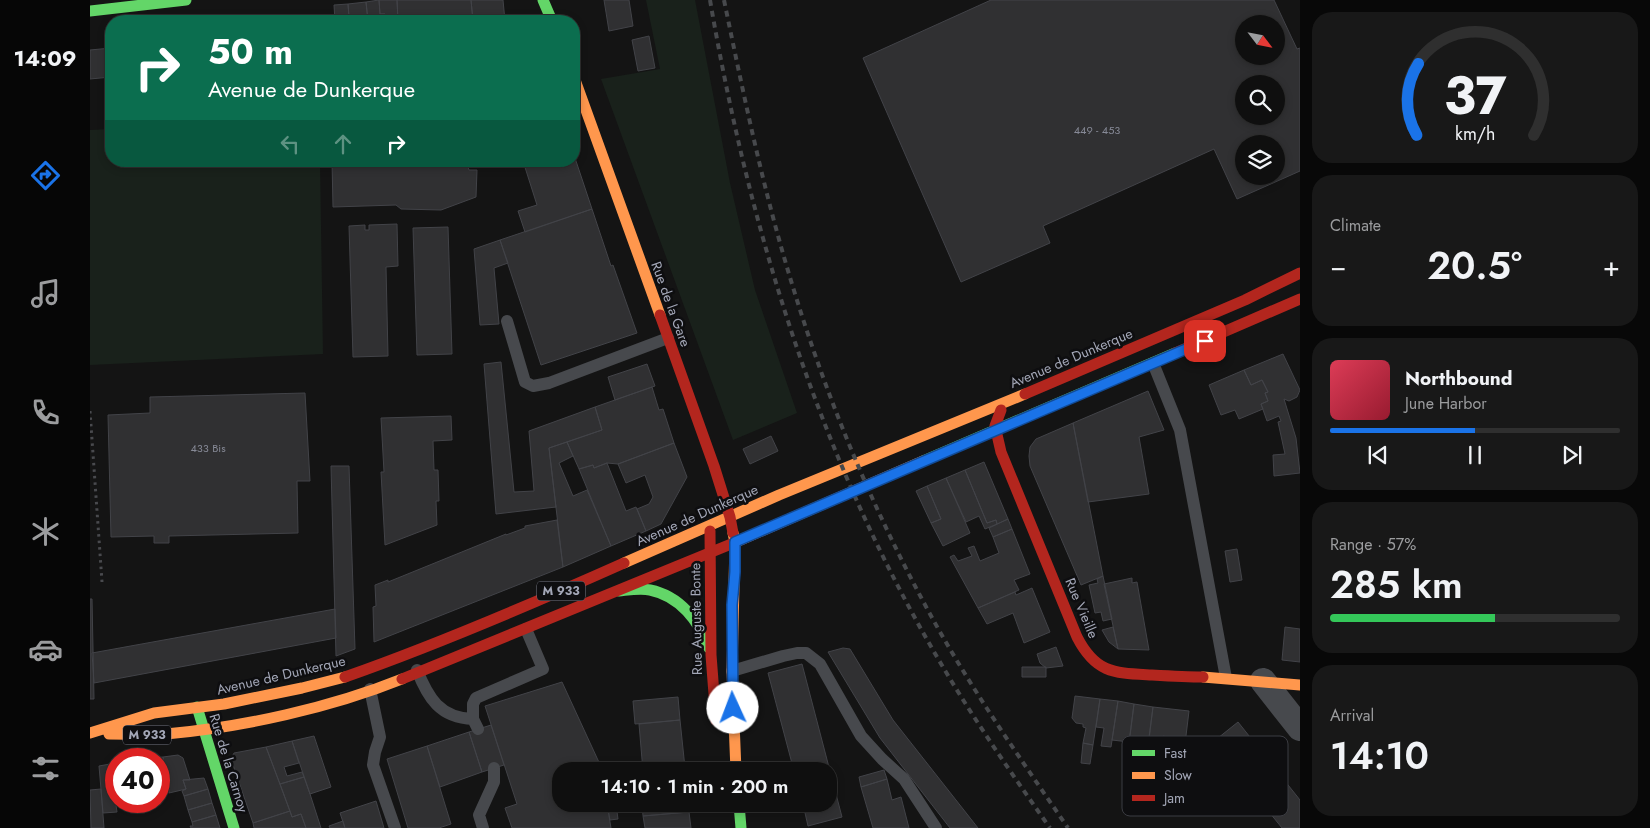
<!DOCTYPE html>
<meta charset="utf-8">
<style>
:root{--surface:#0f0f0f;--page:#181818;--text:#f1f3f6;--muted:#9b9c9e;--line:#2f2f2f;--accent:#1a73e8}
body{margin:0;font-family:Jost,sans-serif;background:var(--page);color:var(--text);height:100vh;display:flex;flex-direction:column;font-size:19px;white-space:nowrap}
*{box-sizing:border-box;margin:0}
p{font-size:16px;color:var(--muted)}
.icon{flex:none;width:28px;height:28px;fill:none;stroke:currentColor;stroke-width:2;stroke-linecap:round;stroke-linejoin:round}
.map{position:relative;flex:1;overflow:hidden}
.side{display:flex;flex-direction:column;gap:12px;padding:12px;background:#080808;width:350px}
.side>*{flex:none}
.guide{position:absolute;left:15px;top:15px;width:475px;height:152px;border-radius:20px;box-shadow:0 2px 8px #0003,0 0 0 1px var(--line);background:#0b6e4f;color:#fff;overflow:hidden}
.needle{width:32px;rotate:122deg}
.controls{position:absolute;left:1145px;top:15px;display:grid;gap:10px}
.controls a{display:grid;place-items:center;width:50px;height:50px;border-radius:50%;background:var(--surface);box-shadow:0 2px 8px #0003,0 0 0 1px var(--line);font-size:25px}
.speed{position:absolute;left:15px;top:748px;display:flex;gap:10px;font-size:25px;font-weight:700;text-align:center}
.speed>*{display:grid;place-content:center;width:65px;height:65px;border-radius:50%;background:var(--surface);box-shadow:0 2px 8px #0003,0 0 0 1px var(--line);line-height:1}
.speed .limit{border:8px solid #d22;background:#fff;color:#111}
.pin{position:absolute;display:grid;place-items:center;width:42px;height:42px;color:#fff;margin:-21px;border-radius:10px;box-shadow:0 2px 8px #0006}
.me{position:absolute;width:55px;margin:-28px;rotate:358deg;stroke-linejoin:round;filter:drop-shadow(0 0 4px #0008)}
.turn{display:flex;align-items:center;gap:18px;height:105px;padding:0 20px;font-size:22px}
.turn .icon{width:65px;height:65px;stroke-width:2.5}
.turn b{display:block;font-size:35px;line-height:42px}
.lanes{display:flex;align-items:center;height:48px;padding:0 20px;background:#0003;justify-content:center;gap:25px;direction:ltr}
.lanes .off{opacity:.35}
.big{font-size:38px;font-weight:600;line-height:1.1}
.side .widget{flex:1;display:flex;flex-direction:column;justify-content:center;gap:8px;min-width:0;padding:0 18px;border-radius:20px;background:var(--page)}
.side .dial{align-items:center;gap:0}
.dial svg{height:130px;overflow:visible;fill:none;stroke:var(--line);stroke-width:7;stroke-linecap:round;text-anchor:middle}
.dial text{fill:var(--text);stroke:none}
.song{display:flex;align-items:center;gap:15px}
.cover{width:60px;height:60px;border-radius:8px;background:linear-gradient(135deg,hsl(350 70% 55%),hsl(350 70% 35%))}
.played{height:5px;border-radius:2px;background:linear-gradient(90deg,var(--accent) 50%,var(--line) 50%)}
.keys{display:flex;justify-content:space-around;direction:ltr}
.heat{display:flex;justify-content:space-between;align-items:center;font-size:28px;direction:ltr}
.charge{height:8px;border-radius:4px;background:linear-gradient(90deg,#34c759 57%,var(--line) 0)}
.trip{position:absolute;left:462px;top:762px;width:285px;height:50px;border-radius:20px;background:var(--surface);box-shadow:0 2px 8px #0003,0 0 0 1px var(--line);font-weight:600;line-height:50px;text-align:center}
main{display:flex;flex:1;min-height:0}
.tab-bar{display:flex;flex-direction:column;width:90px;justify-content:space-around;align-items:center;background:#060606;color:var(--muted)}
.tab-bar .icon{width:35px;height:35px}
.tab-bar .selected{color:var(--accent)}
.tab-bar b{font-size:22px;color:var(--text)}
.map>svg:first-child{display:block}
</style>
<main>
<nav class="tab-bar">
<b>14:09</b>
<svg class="icon selected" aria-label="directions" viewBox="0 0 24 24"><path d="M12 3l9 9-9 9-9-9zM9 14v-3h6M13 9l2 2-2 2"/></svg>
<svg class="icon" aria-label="music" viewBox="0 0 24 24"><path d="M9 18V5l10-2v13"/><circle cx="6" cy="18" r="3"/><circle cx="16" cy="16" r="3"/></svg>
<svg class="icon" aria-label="phone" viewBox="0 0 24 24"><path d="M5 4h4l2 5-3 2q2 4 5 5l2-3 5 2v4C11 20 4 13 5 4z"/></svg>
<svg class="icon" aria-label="climate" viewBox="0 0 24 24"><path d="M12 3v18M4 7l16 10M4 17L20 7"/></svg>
<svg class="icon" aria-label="car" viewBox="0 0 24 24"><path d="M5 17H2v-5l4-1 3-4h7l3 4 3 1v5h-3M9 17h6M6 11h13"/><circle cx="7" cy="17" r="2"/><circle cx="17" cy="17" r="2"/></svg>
<svg class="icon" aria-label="filters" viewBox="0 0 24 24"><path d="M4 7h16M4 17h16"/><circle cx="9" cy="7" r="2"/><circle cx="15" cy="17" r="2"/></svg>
</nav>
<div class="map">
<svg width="1210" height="828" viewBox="0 0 1210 828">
<rect width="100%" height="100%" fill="#141414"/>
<path fill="#19211b" d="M556,0H605L640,183L665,290L707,413L643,440L511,79L570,69Z
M21,129V161H230L233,354L0,365V130Z"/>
<path fill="#303032" stroke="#424348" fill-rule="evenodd" d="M289,0H307L308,21H295V14H290Z
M289,0L290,14H295V21H278L276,2Z
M307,0H381L383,21H308Z
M381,0H413L415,21H383Z
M514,0H539L543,26L519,31Z
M901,0H1184L1207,49L1210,48V171L1147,199L1124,149L953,226L960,243L871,282L773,58ZM1154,24H1186V56H1154ZM1154,84H1186V116H1154ZM1154,144H1186V176H1154Z
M276,2L278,21H264L263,17H259L258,4Z
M258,4L259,17H263L264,21H245L244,5Z
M559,36L565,68L548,71L542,40Z
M21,48V77L0,79V50Z
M484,155L502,209L435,232L428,211L447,205L433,161H484Z
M242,161H376L379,170H387L386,197L351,210L311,209L306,205L243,207Z
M502,209L521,266L523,265L547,333L451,365L410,240Z
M307,224L308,266L296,267L298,356L263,357L259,226L275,225V230H279V225Z
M358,227L362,354L327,355L323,228Z
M410,240L418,263L404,268L409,324L390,325L384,249Z
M1193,354L1210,390L1207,397L1199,401L1194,399L1206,438L1210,473L1184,476L1183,455L1195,454L1188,422L1191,421L1189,416L1177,421L1171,404L1178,401L1175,393L1178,392L1172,380L1161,385L1154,370Z
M411,362L424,492L444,491L439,431L505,407L512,430L459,448L466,507L406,514L394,364Z
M557,364L565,386L525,400L518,377Z
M1154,370L1161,385L1172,380L1178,392L1175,393L1178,401L1171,404L1173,409L1149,419L1145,410L1131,415L1119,385Z
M562,387L569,410L573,409L584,443L528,464L517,463L504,468L503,465L489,469L477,442L512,430L505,407Z
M1058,391L1074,430L1049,437L1059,494L998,502L983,423Z
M215,393L220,481H207L208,533L79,536V543H64V536L21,537L18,415L60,413V397Z
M361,416L362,440L343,441L344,470H348L349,501H346L347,525L295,545L291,472H294L291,418Z
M983,423L1013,576L991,585L940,466L939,456L940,447L946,439Z
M681,436L688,451L660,464L653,449Z
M477,442L483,456L469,463L483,496L497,490L521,546L473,567L459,448Z
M584,443L597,477L571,524L556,531L547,509L559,504L563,497L555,475L536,483L528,464Z
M894,462L918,519L907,524L906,520L897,523L875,470Z
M517,463L536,511L546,507L556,531L521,546L489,469L503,465L504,468Z
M241,466H259L265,649L246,656Z
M875,470L897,523L906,520L907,524L895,529L889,516L876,522L856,478Z
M856,478L880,533L853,546L841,523L851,519L837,486Z
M837,486L851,519L841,523L826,491Z
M918,519L922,529L903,537L899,528Z
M467,520L473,567L284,642L283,607L286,606L285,585L298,580V582L416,534V535L435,528V526Z
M922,529L940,574L924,580L929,590L888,608L860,557L864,555L868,561L882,556L878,548L884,546L890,561L909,553L903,537Z
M1147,549L1152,580L1140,582L1135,551Z
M1013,576L1022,619L1013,621L1011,612L1005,613L999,585L1008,583L1007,579Z
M1042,578V583L1047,582L1059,650L1028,649L1014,584Z
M942,588L960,632L934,643L923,613L897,624L888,608L925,592L926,595Z
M0,599H2L4,699H0Z
M245,609L246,638L4,683L2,653Z
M1023,627L1028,649L1019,642L1012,630Z
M1195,627L1210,629V662L1192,660Z
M966,647L973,666L956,668L950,663L947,654Z
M753,648L760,649L803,720L888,828H860L790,738L738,652Z
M712,664L752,817L718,826L713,804H739V771H704L678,673Z
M932,667H956V677H932Z
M472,682L513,771H471V804H517L521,828H422L415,808L427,804L395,706Z
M985,696L1010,699L1003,745L993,743L996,728L993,727V724L986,723L982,718Z
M588,697L590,720L545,724L543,701Z
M1010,699L1028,701L1021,747L1011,746L1014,728L1006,727Z
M1028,701L1044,704L1039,742L1022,740Z
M1044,704L1063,707L1057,756L1048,755L1049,745L1039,744Z
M1063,707L1099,711L1095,744L1082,742L1083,738L1073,736L1070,754L1057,752Z
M590,720L595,768L553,771L549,724Z
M1148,722L1210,800V828H1192L1123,742Z
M401,725L414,765L392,772L379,732Z
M379,732L392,772L350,787L337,746Z
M224,736L241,787L220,794L202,741Z
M202,741L209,763L194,767L197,776L212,772L214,777L190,784L176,747Z
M993,743L1003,745L1000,764L991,763Z
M337,746L361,824L349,828H318L297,759Z
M176,747L200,811L163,823L141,759L144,753Z
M88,755L93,758L100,780H93L96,789L79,793V787L75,788V782H77L73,757Z
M73,757L77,782H75V788L69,789V759L61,758Z
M26,763V801H33L26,802L20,764Z
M20,764L27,812L13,813L9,766Z
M595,768V771H559Z
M794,770L797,779L771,787L769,777Z
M214,777L220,794L231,828H216L211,814L202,817L190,784Z
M114,778L118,789L94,796L92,791L96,789L93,780Z
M797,779L802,800L811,797L819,828H783L771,787Z
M11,789L14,828H1L0,790Z
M118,789L122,803L98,810L94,796Z
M286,801L294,828H255L250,813Z
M122,803L126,815L102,822L98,810Z
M517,804H526L528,819L520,820Z
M552,804H598L599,812L553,816Z
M200,811L202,817L211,814L216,828H164L163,823Z
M599,812L601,828H555L553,816Z
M126,815L130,828H101L100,826H103L102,822Z
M253,821L255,828H240L239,826Z"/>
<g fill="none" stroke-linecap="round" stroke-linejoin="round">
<path stroke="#494a4e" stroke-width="3" stroke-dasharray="2.5 4" stroke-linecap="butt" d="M0,411L12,582"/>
<path stroke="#47494d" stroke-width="12" d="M417,321L435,382L443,386L459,383L578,338
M1063,363L1090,430L1136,678
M327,670C338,698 350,718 383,719L388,729
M642,671L693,656L707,653H716L730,664L771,736L792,759L814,779L846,828
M280,689L290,737L285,752L283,765L305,828
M383,719V704L386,698L453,669L436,629
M393,828L389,815L404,782V768"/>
<path stroke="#47494d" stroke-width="26" d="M1173,681L1210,728"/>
<path stroke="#63d668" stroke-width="11" d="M453,0L462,21
M0,11L96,0
M833,461L1085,353
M529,591C539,590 550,588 560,590C590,596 609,621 619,648
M107,707L144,828
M649,804L651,828"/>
<path stroke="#ff974d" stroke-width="11" d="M484,77L570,315
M643,533L645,542L642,671L646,771
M646,542L833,461
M534,563L689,495L935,394
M1113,677L1210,685
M0,733L64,713L134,704L212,688L255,677
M19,734C38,734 57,735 76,734C153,727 240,708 312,679"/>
<path stroke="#b3261e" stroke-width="11" d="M570,315L624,466L640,517L643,533
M1085,353L1210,299
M935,394L1155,300L1210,273
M911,410L905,426L911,452L987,637C1006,674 1025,673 1062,675C1079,676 1096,677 1113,677
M620,531L621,655L626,720
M255,677C349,644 442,604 534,563
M312,679L646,542"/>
<path stroke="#47494c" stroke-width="4" stroke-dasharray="6 5" stroke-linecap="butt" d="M620,0C659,227 727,450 843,650C878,711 919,770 960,828
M634,0C653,92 672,184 699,274C734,392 781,506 840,614C881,689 930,758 978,828"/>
</g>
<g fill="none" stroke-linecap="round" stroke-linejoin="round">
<g stroke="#114b97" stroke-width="12">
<path id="route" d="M643,708L642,605L645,572V542L1115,341"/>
</g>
<use href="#route" stroke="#1a73e8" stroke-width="9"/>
</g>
<g text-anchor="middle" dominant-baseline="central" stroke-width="5" stroke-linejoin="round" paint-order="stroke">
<g font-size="11" fill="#868996">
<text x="1007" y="130">449 - 453</text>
<text x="118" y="448">433 Bis</text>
</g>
<g fill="#0e0e10" stroke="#767985" stroke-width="1">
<rect x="447" y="581.5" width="48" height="19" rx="4"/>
<rect x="33" y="725.5" width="48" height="19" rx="4"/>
</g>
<g font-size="12" font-weight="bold" fill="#a3a7b7">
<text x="471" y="591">M 933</text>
<text x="57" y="735">M 933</text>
</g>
<g font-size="14" fill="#a3a7b7" stroke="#0e0e10">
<text transform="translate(581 304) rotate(70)">Rue de la Gare</text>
<text transform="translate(981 358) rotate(-23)">Avenue de Dunkerque</text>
<text transform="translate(607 515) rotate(-24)">Avenue de Dunkerque</text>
<text transform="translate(992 608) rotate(67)">Rue Vieille</text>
<text transform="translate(606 619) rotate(-91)">Rue Auguste Bonte</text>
<text transform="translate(191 675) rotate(-13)">Avenue de Dunkerque</text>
<text transform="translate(139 763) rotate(73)">Rue de la Carnoy</text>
</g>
</g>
<rect x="1032" y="736" width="166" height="80" rx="8" fill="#0e0e10" stroke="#3b3c42" stroke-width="1"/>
<rect x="1042" y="750" width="23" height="6" fill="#63d668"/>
<rect x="1042" y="772" width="23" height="7" fill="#ff974d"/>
<rect x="1042" y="795" width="23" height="6" fill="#b3261e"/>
<g font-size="14" fill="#a3a7b7">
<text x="1074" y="758">Fast</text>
<text x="1074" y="780">Slow</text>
<text x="1074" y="803">Jam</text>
</g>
</svg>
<div class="controls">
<a><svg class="needle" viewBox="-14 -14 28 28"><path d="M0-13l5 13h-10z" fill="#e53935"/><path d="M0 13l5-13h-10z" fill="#9b9c9e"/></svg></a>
<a><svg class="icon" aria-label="search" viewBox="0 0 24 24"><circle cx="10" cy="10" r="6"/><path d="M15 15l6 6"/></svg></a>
<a><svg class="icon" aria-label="layers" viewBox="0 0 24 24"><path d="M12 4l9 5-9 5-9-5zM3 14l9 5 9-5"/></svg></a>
</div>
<div class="speed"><div class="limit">40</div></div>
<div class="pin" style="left:1115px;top:341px;background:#d93025"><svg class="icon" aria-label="arrive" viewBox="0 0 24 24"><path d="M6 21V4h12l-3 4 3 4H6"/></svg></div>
<svg class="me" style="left:643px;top:708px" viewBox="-20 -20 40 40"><circle r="19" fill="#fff"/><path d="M0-13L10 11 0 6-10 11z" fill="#1a73e8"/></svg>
<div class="trip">14:10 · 1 min · 200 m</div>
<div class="guide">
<div class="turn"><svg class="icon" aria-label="right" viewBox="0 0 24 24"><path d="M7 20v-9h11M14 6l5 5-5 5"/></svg><div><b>50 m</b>Avenue de Dunkerque</div></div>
<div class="lanes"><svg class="icon off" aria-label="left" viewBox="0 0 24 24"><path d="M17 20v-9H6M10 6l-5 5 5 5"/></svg><svg class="icon off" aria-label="ahead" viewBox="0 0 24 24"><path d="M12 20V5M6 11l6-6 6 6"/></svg><svg class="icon" aria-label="right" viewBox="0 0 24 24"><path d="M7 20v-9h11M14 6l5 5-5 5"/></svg></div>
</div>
</div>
<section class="side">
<div class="widget dial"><svg viewBox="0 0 100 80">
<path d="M14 69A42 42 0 1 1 86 69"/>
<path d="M14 69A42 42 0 0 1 15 25" stroke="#1a73e8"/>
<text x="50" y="56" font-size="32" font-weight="700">37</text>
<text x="50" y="72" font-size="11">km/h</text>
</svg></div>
<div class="widget"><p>Climate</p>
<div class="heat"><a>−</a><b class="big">20.5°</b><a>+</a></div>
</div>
<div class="widget">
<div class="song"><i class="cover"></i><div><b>Northbound</b><p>June Harbor</p></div></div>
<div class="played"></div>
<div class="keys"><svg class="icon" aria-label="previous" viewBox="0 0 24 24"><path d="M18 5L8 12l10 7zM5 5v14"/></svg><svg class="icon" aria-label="pause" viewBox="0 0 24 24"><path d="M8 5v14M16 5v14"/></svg><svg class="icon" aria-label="next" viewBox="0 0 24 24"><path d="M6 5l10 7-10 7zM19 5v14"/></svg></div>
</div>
<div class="widget"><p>Range · 57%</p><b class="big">285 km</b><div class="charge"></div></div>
<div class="widget"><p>Arrival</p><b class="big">14:10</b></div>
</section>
</main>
